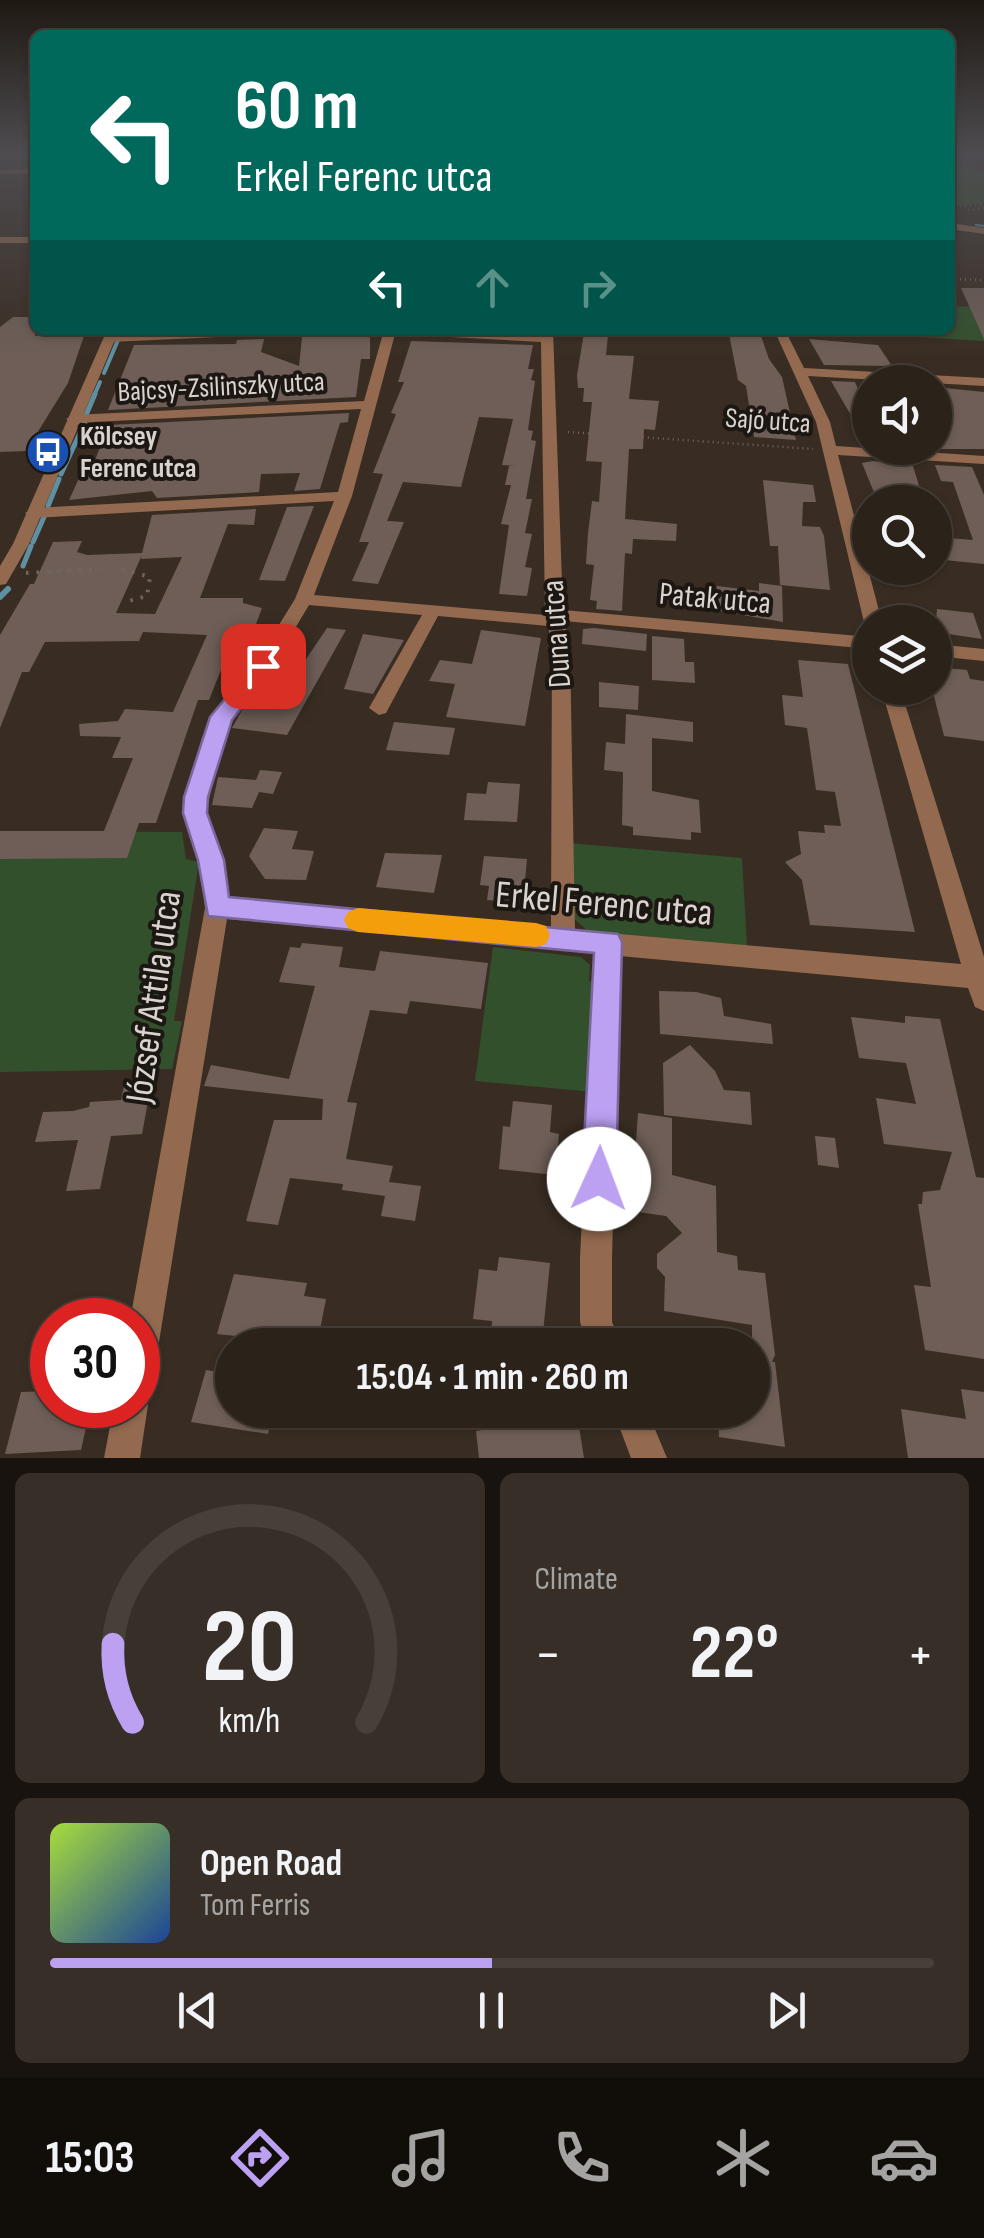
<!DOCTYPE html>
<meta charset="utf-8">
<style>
:root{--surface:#2b221a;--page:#372f27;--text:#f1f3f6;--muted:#a6a4a2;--line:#473f39;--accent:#bca0f2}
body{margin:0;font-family:"Sofia Sans Condensed",sans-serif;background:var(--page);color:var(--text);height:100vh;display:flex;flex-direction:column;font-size:38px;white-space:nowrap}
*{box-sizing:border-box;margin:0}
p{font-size:32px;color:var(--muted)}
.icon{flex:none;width:55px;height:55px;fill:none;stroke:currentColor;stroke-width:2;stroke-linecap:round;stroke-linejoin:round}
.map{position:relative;height:1458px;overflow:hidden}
.panel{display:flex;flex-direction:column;gap:15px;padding:15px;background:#18130e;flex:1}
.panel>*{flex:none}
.top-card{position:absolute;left:30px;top:30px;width:925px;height:305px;border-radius:15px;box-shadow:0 2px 8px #0004,0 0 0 2px var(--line);background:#00695c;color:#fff;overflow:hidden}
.controls{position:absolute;left:852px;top:365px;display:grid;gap:20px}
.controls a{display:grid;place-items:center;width:100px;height:100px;border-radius:50%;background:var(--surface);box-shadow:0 2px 8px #0004,0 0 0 2px var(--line);font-size:50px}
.speed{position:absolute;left:30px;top:1298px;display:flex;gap:20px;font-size:50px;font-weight:700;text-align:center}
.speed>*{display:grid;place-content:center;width:130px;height:130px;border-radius:50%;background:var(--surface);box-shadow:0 2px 8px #0004,0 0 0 2px var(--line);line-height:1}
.speed .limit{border:15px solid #d22;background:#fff;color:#111}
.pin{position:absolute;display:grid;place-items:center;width:85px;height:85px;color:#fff;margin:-42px;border-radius:20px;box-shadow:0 5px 15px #0006}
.me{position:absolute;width:110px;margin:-55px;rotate:2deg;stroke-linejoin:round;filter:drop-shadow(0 0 8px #0008)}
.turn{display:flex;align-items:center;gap:35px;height:210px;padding:0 40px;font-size:45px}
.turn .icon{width:130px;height:130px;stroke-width:2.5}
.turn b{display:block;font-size:70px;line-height:85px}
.lanes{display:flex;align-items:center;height:95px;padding:0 40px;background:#0003;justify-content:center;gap:50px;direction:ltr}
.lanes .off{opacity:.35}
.big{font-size:75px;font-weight:700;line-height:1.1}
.panel .tile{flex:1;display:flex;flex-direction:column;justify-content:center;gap:15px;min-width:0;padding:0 35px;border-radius:15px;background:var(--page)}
.panel .dial{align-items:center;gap:0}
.dial svg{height:260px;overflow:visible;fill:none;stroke:var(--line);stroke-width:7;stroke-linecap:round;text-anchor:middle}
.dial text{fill:var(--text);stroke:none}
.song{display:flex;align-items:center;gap:30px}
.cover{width:120px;height:120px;border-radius:15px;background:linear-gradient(135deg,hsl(80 70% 55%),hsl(220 70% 35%))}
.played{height:10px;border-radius:5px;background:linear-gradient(90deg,var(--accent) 50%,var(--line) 50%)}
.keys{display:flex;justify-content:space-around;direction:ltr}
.heat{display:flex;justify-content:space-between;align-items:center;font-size:55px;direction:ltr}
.panel .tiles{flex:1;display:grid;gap:15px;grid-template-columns:1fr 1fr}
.tile:last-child{grid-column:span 2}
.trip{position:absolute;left:215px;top:1328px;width:555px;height:100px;border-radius:50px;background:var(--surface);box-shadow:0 2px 8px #0004,0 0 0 2px var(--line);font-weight:700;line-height:100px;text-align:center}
.tabs{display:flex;height:160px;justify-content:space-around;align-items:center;background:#110e0a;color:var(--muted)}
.tabs .icon{width:70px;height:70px}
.tabs .active{color:var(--accent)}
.tabs b{font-size:45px;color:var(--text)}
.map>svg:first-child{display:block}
</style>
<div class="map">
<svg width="984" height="1458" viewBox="0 0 984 1458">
<rect width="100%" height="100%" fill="#392d23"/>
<path fill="#33502c" d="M950,158L984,173V203L950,207Z
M950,306L984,307V341L802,330H950Z
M0,831L182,832L186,859L199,862L174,1021H182L172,1069L0,1072Z
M568,843L742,858L747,946L588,931L571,916Z
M493,947L581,957L590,965L589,981L596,982L593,1092L475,1081Z"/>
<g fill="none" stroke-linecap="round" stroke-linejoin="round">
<path stroke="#5d90a2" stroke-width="2.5" d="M976,225L984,226"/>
<path stroke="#5d90a2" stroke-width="4" d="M104,373L118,340
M94,396L100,382"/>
<path stroke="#5d90a2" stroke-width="5" d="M86,415L95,394
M61,474L85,422
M48,506L59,479
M33,542L44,517
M23,566L31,546"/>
<path stroke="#5d90a2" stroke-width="6" d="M0,597L8,589"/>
</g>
<path fill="#6e5e57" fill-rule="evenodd" d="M961,288H984V339Z
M13,317H35V336L86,330L68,383L26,451L0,452V327Z
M584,333L608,335L606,355L634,356L629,399L659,401L655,430L644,429L643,449H629L625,519L677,524L676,541L633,539L632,554L625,553L622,611L596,609L597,601L590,600L594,565L586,564L588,533L592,501L599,502L602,462L586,461L592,402H583L584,388H578L577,375Z
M760,333L769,359L782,377L796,440L754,437L746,386L738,380L729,334Z
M365,334L370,338V359H361L356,397L108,410L134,345L236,344L237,340L264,339L261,352L299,366L302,337Z
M809,339L878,345L892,366L824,365Z
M411,341L533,345L528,369H534L531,380L535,381L528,430L533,431L531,440L536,441L526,499H532L525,533L532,534L525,567L532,568L527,596L499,594L509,525L501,524L511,485H505L509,466H516L502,465L513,419L479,417L461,487L403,482L387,521L404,522L378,584L352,581L369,542H359L383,474L373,473L396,414L391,413L404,382H398Z
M831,381L855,382L870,417H852Z
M935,387L984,392V449H935Z
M349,413L348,422L340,423L320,489L294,491L300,473L261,474L259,492L157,498L152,491L69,500L81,474H90L108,425Z
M873,461L913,466L924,502H878L862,463Z
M935,465L972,467L984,495V564L935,559V537L973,540L953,482L941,481Z
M763,480L813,485L816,502H803L802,526L820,527L824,536L830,590L780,585L778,546H770Z
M314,506L285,581L259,580L287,507Z
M256,509L254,525L228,524L200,598H243V603L262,608L253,632H236L209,700H198L156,823H139L127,858L0,859V831H104L133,758H112L121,737L80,736L79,724L118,721L125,709L173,712L207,635L143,632L139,641L45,642L29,672H22L0,728V635L30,584H34L53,542L82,541L77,552L87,555L142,553L152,515ZM142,555L141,559L182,557L155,614L116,613Z
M759,583L782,586L783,622L715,610L717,586L759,591Z
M937,609L973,613L982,639L935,632Z
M327,628L346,630L287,735L232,728L246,703L271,707L284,680L292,670L298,671Z
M594,628L647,634L646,651L582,644L583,629Z
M481,630L541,638L525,726L446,717L455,684L429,681L440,660L472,664Z
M363,634L404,640L373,694L344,689Z
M652,636L684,639L685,662H694L695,683L652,680Z
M798,660L848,664L915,932L810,925L802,880L785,862L801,854L798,831L825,833L824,825L841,826L835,792L816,790L807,728L785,725L782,695L803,697Z
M935,667L967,670L970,679L984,681V741L944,736L932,688Z
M599,682L639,686L638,710L599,707Z
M626,714L693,722V742L652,738V791L699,800L701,833L691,832V840L633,835V827L622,825L623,772L604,770L606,742L625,744Z
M394,722L455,728L449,755L386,750Z
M260,770L282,772L273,794L259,792L252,808L212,805L218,777L256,780Z
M488,782L520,784L517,822L464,820L467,793L486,794Z
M264,828L298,831L292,849L314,851L306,880L265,879L249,856Z
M385,853L442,855L434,893L376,887Z
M484,856L527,859L523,903L487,900L489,886L480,885Z
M302,943L343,947L339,967L375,971L380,951L488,963L481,1009L410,1001L407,1014L370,1010L347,1102L357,1103L346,1159L393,1166L389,1182L421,1186L415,1221L381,1216L385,1196L342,1190L343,1184L290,1178L278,1225L246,1221L274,1120H322L323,1099L204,1086L211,1065L289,1079L315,986L279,982L290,947L300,948Z
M659,991L696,992L721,998L724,1016L771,1024L773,1044L660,1034Z
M905,1016L940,1019L976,1177L984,1178V1359L925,1350L914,1285L931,1287L918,1204H922L923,1192L940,1190L952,1152L884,1144L876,1098L916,1104L906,1063L859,1058L851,1017L905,1023Z
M690,1045L715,1071L724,1090L750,1092L752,1125L664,1115L663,1063Z
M151,1085L142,1134L111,1136L100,1189L66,1191L78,1140L35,1142L43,1112L73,1111L89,1107L90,1102L121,1100L124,1086Z
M513,1101L552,1105L550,1132L559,1134L556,1175L499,1169L503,1126L510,1127Z
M638,1113L672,1118V1175L716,1186L717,1252L737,1256L738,1270L765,1273L775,1355L772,1362H775L785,1447L719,1437L718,1410H752V1325L664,1311L665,1277L657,1268V1254L682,1233L666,1216L631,1211Z
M815,1136L835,1138L839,1168L818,1165Z
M499,1257L550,1263L542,1343L491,1337L492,1321L473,1319L479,1269L497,1271Z
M234,1274L307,1283L304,1296L326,1299L317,1345L217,1334Z
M206,1370L232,1374V1410H274L268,1434L191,1422Z
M961,1389L984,1392V1458H908L901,1409L966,1419Z
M52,1391V1405H91L81,1450L5,1454L21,1392Z
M577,1414L584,1458H479L476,1431Z"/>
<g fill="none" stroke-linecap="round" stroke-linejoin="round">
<path stroke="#70665d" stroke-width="2.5" stroke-dasharray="1 4" stroke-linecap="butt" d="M950,158L984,173
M950,207L984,204
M968,210L984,208
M950,279L984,280
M568,432L813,449
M51,572L118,568L131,572"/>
<path stroke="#70665d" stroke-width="4" stroke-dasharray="2.5 8" stroke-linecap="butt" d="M122,569L150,577L147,596L125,602
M26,573L97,569"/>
<path fill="#936a4f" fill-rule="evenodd" d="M35,169V173L0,174V170Z
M950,223L984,228V234L950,229Z
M0,237H35V243H0Z
M220,330H312L306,333L110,342L104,338L110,334Z
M384,330L541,335V330H553L563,610L870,637V649L564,621L570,646L575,930L961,964L881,688H900L984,957V1011L975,1007L968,988L620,956L612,1258V1322L622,1345H588L580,1322V1258L595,953L227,919L155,1367L150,1379L138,1384V1320H130L205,908L200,860L184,813L202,738L226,694L256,662L295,599L334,501L33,518L25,513L33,508L338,492L361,409L73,423L66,419L73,415L364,401ZM395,334L541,342L545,615L314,595L352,496ZM309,605L422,615L369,708L379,715L386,713L438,616L548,626L552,646L551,928L228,899L222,860L206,813L222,738L241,703L270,670Z
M778,332H786L804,368L984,378V386L808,376L830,422L836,446L984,456V464L838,455L882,622H870V627L864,622L816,422L776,334Z
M935,644L984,649V661L935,656Z
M138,1391L143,1393L148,1405L140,1458H104L114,1405H138Z
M613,1410H647L667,1458H631Z"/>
<path fill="#936a4f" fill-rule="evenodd" d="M107,330H119L29,544L6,584L0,585V566L13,544Z"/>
</g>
<linearGradient id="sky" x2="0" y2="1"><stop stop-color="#1f1913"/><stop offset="0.43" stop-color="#4e4c50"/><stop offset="1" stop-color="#4e4c50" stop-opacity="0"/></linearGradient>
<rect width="984" height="357" fill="url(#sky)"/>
<path fill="#bca0f2" stroke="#7a689d" stroke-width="2.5" d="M263,659L274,666L232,720L208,797L207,813L224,860L229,897L618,934L622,942L616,1179L611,1191L599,1196L587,1191L582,1179L594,953L208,916L198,860L183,813L184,797L210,717L256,661Z"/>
<path fill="#f59e0b" d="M358,908L536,923L546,926L550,935L546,944L536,947L358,932L348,928L344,920L348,912Z"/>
<defs>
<g id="bus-disc" transform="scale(2.25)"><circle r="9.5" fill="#1a4fb4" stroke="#1c1712"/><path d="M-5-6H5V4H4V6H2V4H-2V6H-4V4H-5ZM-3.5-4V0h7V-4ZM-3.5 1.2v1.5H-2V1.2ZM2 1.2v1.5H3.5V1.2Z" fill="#fff"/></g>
</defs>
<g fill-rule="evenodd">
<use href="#bus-disc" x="48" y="452"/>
</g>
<g text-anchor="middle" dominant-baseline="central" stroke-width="8" stroke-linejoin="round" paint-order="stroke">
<g font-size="28" fill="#dad3cd" stroke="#1c1712">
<text transform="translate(221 387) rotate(-3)">Bajcsy-Zsilinszky utca</text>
<text transform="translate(768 421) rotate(4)">Sajó utca</text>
</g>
<g font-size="28" font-weight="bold" fill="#dad3cd" stroke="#1c1712" text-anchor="start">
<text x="80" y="436">Kölcsey<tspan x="80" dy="32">Ferenc utca</tspan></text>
</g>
<g font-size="32" fill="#dad3cd" stroke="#1c1712">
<text transform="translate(715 599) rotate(5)">Patak utca</text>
<text transform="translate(557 634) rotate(-94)">Duna utca</text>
</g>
<g font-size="38" fill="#dad3cd" stroke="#1c1712">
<text transform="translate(604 904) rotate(5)">Erkel Ferenc utca</text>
<text transform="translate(154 997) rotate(-82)">József Attila utca</text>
</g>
</g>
</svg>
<div class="controls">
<a><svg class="icon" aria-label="sound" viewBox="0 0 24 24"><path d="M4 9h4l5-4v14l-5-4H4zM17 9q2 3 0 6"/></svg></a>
<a><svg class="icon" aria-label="search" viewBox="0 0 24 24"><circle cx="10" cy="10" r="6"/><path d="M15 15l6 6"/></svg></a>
<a><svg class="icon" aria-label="layers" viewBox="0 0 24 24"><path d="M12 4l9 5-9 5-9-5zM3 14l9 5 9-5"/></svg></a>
</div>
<div class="speed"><div class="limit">30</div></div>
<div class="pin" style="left:263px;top:666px;background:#d93025"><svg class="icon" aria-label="arrive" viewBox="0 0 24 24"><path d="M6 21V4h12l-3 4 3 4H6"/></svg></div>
<svg class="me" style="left:599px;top:1179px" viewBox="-20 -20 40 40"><circle r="19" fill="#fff"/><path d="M0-13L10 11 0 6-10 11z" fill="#bca0f2"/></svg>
<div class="trip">15:04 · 1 min · 260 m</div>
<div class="top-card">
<div class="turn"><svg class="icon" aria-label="left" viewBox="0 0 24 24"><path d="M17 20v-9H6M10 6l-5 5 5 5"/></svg><div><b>60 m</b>Erkel Ferenc utca</div></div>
<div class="lanes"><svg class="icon" aria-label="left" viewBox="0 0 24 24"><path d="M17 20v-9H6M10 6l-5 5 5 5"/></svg><svg class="icon off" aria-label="ahead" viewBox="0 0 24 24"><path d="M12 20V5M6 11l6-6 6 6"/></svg><svg class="icon off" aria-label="right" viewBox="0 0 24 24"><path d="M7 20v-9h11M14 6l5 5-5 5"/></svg></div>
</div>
</div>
<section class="panel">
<div class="tiles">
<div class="tile dial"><svg viewBox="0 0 100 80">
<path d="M14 69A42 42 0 1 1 86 69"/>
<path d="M14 69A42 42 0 0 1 8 45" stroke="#bca0f2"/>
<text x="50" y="56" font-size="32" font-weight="700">20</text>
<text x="50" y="72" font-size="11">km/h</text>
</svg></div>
<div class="tile"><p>Climate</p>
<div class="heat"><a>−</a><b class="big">22°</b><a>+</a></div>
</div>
<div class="tile">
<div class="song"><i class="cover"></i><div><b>Open Road</b><p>Tom Ferris</p></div></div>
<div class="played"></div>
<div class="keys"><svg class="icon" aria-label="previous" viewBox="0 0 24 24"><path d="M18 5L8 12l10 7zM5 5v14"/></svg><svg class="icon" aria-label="pause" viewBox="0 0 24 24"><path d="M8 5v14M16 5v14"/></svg><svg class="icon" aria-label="next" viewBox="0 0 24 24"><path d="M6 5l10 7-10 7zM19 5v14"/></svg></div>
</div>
</div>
</section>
<nav class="tabs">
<b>15:03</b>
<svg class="icon active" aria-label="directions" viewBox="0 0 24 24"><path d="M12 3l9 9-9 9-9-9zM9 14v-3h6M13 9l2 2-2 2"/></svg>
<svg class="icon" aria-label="music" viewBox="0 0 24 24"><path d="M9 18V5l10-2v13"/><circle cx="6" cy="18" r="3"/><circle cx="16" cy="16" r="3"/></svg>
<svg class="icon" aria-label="phone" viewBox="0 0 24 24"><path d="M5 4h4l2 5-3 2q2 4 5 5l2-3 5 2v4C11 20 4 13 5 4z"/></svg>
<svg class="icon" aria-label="climate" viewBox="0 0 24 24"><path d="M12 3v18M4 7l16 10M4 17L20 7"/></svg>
<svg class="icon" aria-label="car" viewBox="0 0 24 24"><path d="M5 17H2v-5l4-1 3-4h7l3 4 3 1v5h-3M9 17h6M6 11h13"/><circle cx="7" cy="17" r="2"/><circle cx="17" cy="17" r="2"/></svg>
</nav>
